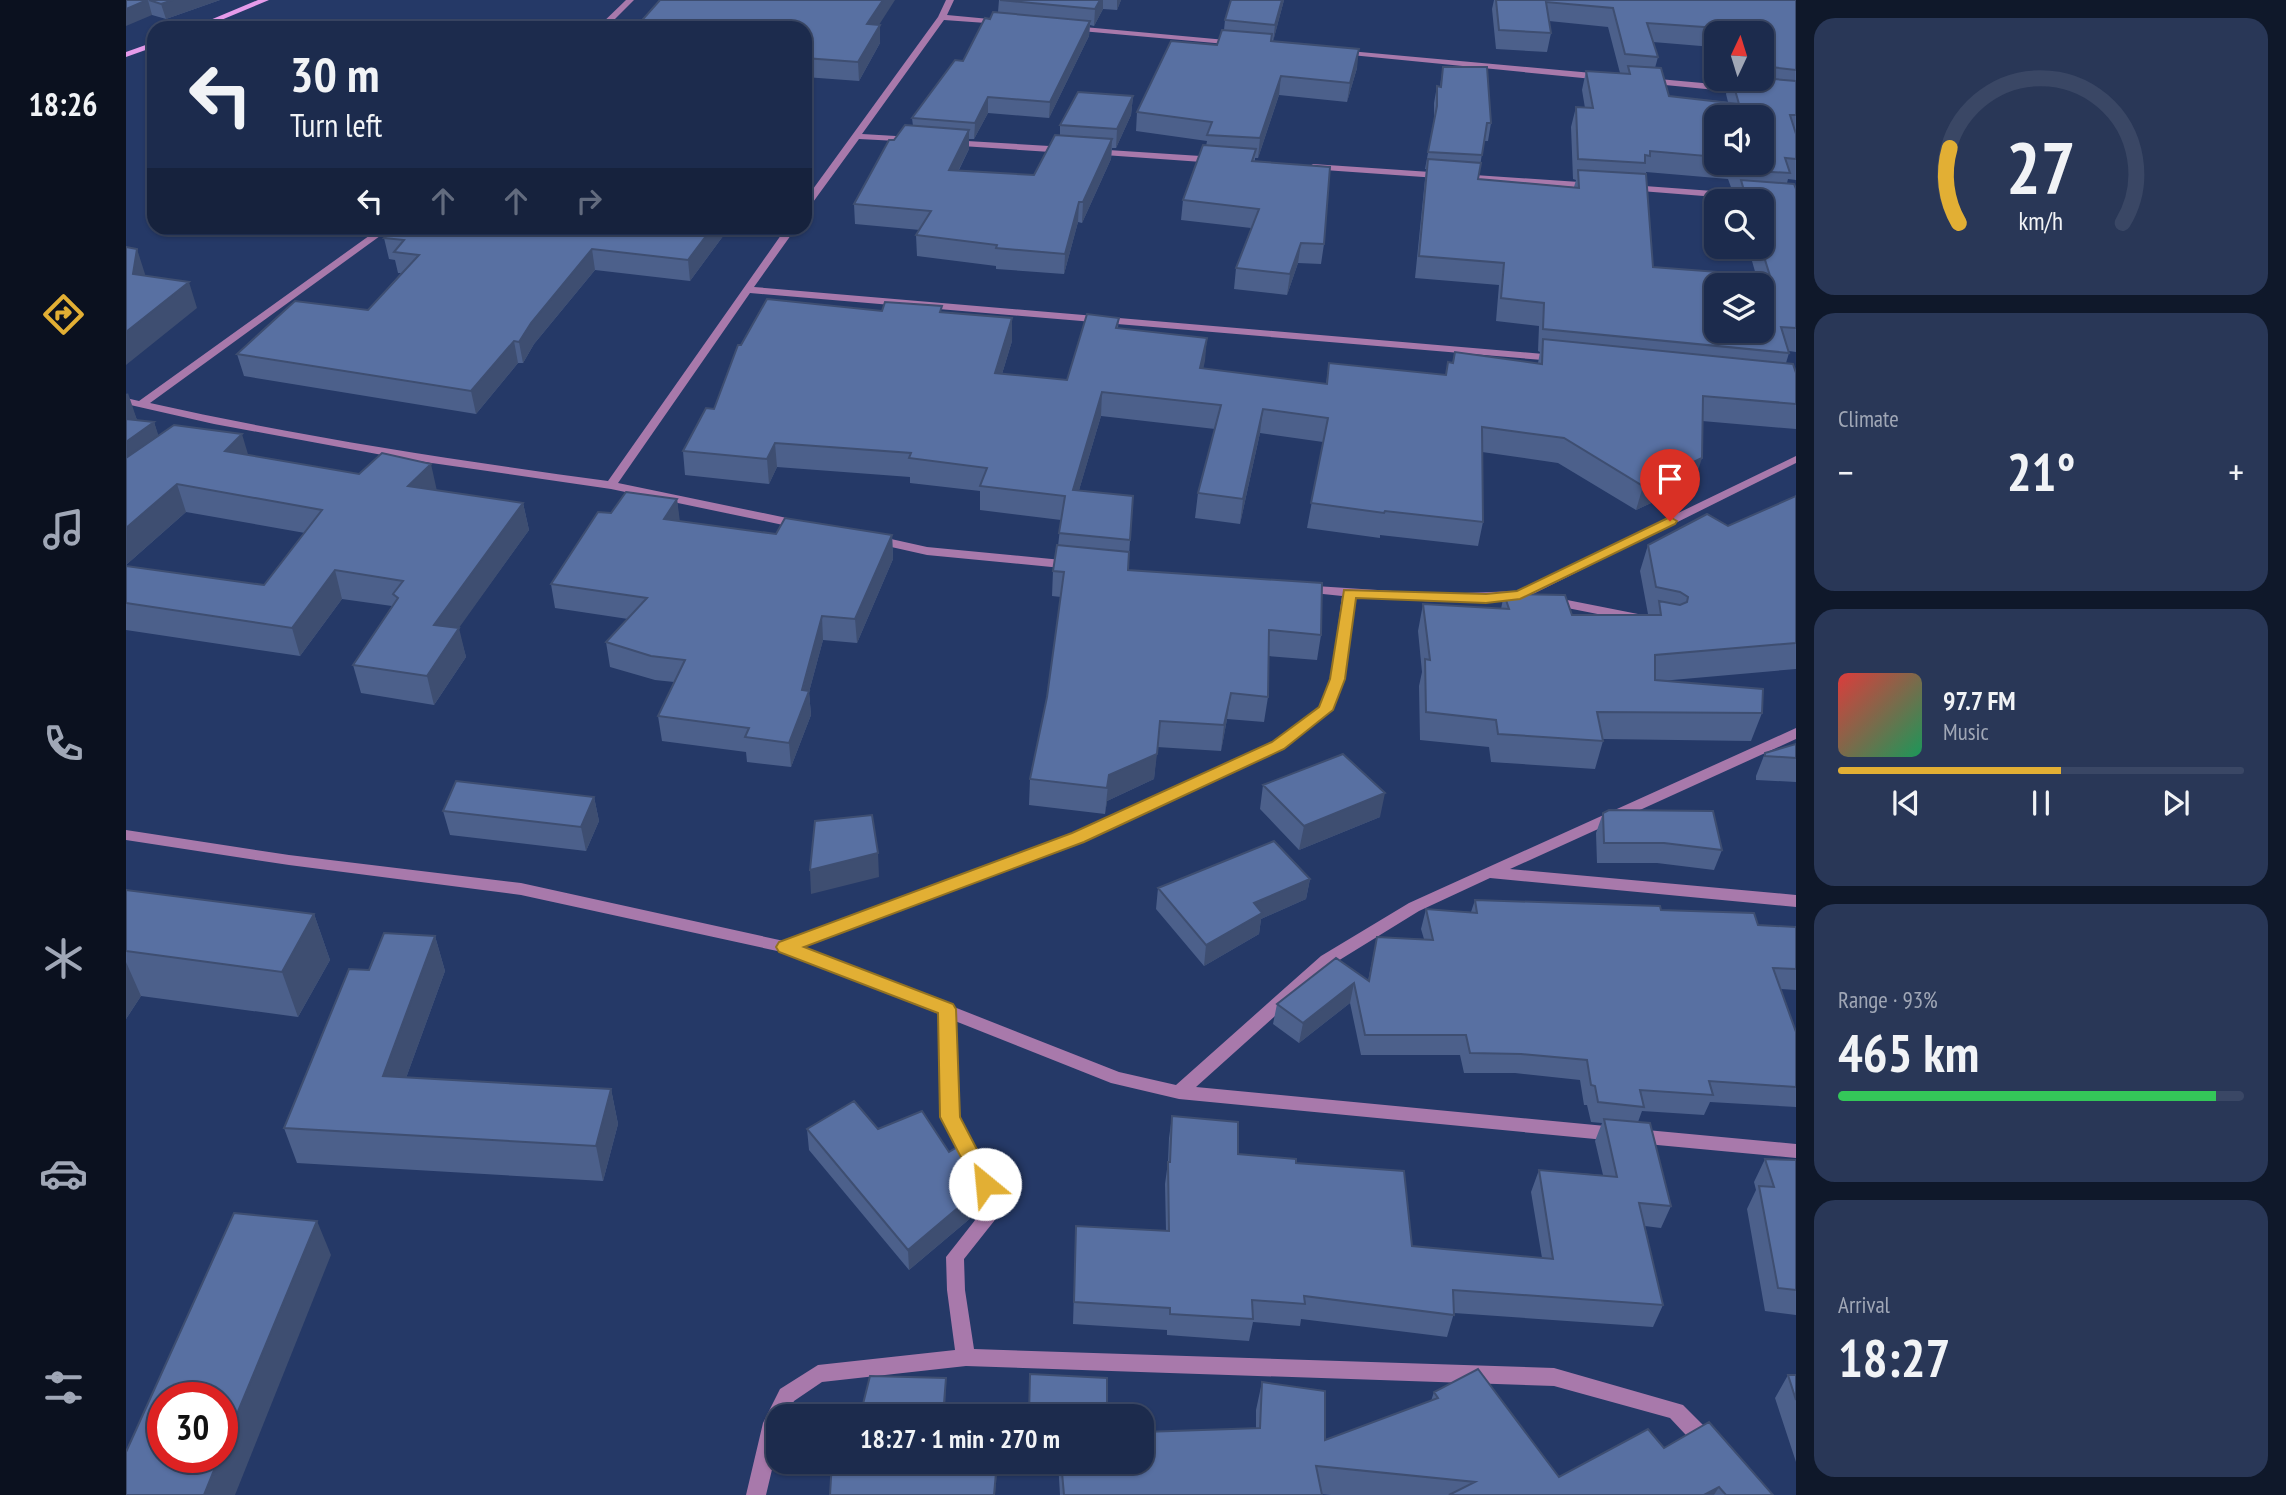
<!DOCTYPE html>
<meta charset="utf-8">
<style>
:root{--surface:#1c2b4d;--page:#293757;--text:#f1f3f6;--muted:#a0a7b6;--line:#3a4765;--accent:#e2af34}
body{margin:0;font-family:"PT Sans Narrow",sans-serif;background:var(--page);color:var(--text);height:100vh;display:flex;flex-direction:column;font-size:26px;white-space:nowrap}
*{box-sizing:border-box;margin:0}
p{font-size:23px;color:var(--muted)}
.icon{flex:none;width:38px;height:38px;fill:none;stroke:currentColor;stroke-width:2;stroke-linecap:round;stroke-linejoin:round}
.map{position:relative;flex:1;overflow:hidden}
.drawer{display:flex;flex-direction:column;gap:18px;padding:18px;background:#0f182a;width:490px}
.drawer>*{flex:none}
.top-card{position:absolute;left:21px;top:21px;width:665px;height:214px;border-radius:21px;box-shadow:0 2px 5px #0004,0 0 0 2px var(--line);background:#1c2b4d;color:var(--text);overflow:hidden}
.needle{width:46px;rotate:4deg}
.fabs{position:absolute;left:1578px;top:21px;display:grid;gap:14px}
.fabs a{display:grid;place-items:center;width:70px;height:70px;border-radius:14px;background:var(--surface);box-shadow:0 2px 5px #0004,0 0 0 2px var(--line);font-size:35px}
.speed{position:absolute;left:21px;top:1382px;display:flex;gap:14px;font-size:35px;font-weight:700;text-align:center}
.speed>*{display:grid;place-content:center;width:91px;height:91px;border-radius:50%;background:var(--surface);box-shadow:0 2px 5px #0004,0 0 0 2px var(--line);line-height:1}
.speed .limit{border:10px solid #d22;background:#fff;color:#111}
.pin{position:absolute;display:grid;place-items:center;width:60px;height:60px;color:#fff;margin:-72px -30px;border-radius:50% 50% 50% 0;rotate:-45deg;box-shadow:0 0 7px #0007}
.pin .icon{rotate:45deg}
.me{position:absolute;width:77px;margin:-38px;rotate:332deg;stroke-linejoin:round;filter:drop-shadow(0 0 5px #0008)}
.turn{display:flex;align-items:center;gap:24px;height:147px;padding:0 28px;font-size:32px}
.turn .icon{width:91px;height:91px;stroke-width:2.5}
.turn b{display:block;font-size:49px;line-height:60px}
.lanes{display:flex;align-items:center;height:66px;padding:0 28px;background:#0003;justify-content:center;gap:35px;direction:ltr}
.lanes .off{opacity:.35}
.big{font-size:52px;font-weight:600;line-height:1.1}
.drawer .card{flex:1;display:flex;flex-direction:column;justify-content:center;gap:10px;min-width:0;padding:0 24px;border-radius:21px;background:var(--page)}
.drawer .dial{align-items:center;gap:0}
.dial svg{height:182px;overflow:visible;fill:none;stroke:var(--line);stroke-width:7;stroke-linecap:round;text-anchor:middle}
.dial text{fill:var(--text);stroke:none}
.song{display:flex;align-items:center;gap:21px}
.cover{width:84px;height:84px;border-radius:10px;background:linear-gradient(135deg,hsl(0 70% 55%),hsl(150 70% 35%))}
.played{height:7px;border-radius:4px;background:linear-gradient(90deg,var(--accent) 55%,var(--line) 55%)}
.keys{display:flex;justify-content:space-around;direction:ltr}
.heat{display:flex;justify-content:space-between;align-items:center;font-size:38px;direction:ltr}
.charge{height:10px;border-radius:5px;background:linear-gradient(90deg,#34c759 93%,var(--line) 0)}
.trip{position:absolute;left:640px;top:1404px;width:388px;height:70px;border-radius:21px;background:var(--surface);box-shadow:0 2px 5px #0004,0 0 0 2px var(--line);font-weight:600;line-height:70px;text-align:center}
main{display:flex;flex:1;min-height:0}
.dock{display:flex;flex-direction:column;width:126px;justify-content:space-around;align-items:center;background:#0b111f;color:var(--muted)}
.dock .icon{width:49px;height:49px}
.dock .on{color:var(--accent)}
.dock b{font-size:32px;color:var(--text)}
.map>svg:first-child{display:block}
</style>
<main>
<nav class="dock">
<b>18:26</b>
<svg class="icon on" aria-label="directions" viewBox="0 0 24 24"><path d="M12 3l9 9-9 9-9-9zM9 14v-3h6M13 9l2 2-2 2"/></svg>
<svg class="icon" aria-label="music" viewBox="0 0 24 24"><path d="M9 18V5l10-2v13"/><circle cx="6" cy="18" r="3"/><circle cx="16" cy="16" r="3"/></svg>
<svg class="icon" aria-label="phone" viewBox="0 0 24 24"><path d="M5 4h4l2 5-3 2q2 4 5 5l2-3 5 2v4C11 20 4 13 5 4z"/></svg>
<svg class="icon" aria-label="climate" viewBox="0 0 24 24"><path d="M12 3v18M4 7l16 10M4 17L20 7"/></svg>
<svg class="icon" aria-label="car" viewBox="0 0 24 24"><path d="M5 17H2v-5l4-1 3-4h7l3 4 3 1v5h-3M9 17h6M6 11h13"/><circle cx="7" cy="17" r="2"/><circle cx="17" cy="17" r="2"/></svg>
<svg class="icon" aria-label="filters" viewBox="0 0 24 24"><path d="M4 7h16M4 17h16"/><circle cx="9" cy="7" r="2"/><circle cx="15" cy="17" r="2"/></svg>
</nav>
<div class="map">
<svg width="1670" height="1495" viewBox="0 0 1670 1495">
<rect width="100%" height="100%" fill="#253967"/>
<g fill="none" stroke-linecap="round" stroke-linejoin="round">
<path fill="#a879ab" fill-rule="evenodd" d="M500,0H508L480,28H471Z
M820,0H828L821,15L874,20L878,22L874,24L818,20L736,134L787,137L790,138V142L733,139L682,209L679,210V200L812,17Z
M947,26L1111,41L1115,43L1111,45L944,30V26Z
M1212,50L1477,74L1481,77L1477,80L1215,54H1212Z
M1522,78L1620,87L1624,90L1620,93L1519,83V79Z
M824,140L940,147L945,150L940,153L821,145L820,143Z
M967,149L1090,157L1095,160L1090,163L964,154L962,152Z
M1187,164L1468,183L1473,186L1468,189L1184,169L1182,167Z
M1505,185L1628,194L1633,197L1628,200L1502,190V186Z
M254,228H265L24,403C176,437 328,460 482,481L660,228H670L628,287L1429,355L1434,358L1429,361L624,293L492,483L680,522L682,525L676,529L485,489L278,459L88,424L0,404V398L13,401Z
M1670,456V463L1399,598L1313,602L1229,597L1219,679L1206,710L1157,749L957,841L675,947L827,1005L828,1007L993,1072L1050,1085L1195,956L1283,903L1670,728V739L1384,869L1670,895V907L1364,878L1293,911L1207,964L1070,1087L1490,1127L1496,1129L1499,1134L1496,1139L1490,1141L1053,1099L985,1083L829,1021L833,1117L880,1206L838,1259L839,1290L848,1349L1428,1368L1557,1405L1588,1436L1591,1443L1588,1450L1581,1452L1574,1450L1544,1418L1428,1386L840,1366L696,1382L668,1401L661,1416H653V1440L640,1495H620L637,1423L654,1389L692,1365L829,1350L821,1290L820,1257L861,1205L815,1117L813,1014L656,952L395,895L163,865L0,840V830L163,855L395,883L658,941L947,833L1147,743L1193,708L1205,679L1216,596L1178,592L1172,588L1174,585L1313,594L1391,591Z
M747,535L801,547L946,561L952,565L946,569L801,555L743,542L741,539L743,536Z
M1426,597L1512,614L1518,618L1512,622L1421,604L1420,601L1421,598Z
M1510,1129L1670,1144V1158L1510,1143L1504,1141L1501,1136L1504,1131Z"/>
<path fill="#e59bea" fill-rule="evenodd" d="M132,0H143L76,28H65Z
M28,42V47L0,57V52Z"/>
</g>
<path fill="#4c608b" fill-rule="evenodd" d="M0,0H94L40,19L26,15Z
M873,0H995L991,10L977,9L968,26L964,25L963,36L923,118L862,113L848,139H843V149L833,170L908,175L934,136V125L1007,96L1005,115L990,148H986L985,159L956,223L952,222L938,274L870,269V266L791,256L790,235L794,230L729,224L728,204L768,140L787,126L786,118L837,61L872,12Z
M1105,0H1158L1147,41L1231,68L1221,102L1153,95L1132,158H1129V161L1198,244L1195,264L1172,263L1161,295L1108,289L1110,268L1125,228L1055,220L1057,200L1080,146L1081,141L1010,131L1011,112L1091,45L1098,30L1099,20Z
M1368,0H1670V180L1662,179L1661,183L1670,189V352L1663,351V353L1660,363L1670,373V429L1576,421L1568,483L1510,510L1432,463L1356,452L1357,522L1352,546L1254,535V538L1181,528L1197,442L1134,433L1114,524L1069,518L1072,493L1089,429L975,416L953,490L1007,496L1002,570L1195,635L1191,660L1142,656V697L1138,722L1101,719L1095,751L1031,747L1028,779L981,801L979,814L903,805L904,779L921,697L935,597L926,596L927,571L932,546L935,520L854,510V491L784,483V477L651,467L643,484L559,475L557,451L588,409L615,345L756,311L816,312L886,318V341L876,374L941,380L993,318L992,328L1081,338L1077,368L1200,384L1203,363L1320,375L1327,363H1412L1414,352L1412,351L1413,326L1370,321L1373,285L1289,278L1300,169H1299L1308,121V103L1311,86H1314L1317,67L1365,123L1362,141H1358L1352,179L1448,187L1450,180L1447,179L1445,127L1450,107L1459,108L1456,90L1460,71L1494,73L1482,27L1423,21L1425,33L1421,52L1370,49L1366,9ZM1591,33H1636V79H1595L1596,83H1603L1600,94L1602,102L1543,96L1529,68L1532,57L1527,42L1587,47L1591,62ZM1591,117L1636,163H1591ZM1520,172L1602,179L1606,190H1612L1609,201H1636V247H1622L1630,275L1527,267Z
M753,25L754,43L733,81L679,77V28Z
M269,228H603L564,281L469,270L408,344L397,363H392L350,414L118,376L111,354L242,310L275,273H272L269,260L263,259L258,238Z
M0,393L11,420L28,422L32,436L123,455L311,490L397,503L403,530L332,628L340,657L308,705L235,693L227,665L266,606L216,599L174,656L0,630V566L138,585L179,533L60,512L0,565Z
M1670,496V669L1535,681L1636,713L1625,741L1477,739V741L1469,769L1365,762L1363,747L1294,740L1293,686L1296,672L1292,631L1297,604L1375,609L1378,594L1446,615H1528L1522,614L1514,571L1522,545L1602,526Z
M551,499L553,521L650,534L766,535L767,559L731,643L697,640L683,692L685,715L665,767L621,762L620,752L536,741L532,716L548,682L529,680L484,667L480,642L502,619L429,608L425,584L485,513Z
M1670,744V782L1630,780V776L1639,753Z
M1137,785L1254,817L1173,850L1134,809Z
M468,797L473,821L460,851L324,835L317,811Z
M1477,813L1596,850L1588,870L1531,863H1471L1470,833Z
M1184,879L1180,899L1135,919L1133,934L1078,966L1030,909L1032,888Z
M0,890L188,914L204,960L172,1017L15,996L0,1019Z
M1349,900L1535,910L1632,925L1670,927V990L1655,989L1670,1032V1107L1584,1102L1578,1115L1516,1111L1512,1122L1545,1206L1535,1228L1519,1226L1537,1305L1527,1327L1328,1313L1321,1337L1175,1319L1174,1326L1127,1322L1123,1341L1041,1335V1330L947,1324L950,1226L1040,1231L1039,1184L1042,1162L1043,1138L1046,1116L1112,1154L1170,1163L1286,1246L1416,1258L1405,1192L1413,1170L1477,1175L1469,1141L1476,1123L1465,1122L1461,1105H1458L1454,1080L1389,1073H1338L1334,1055H1235L1224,1003L1173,1043L1147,1024L1151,1004L1242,981L1251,937L1298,939L1295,929L1300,909L1345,912Z
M309,936L319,971L280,1078L485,1089L492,1124L477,1181L171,1163L158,1128L243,970Z
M681,1129H752L823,1152L853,1190V1211L783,1270L683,1150Z
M1639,1159L1670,1160V1315L1639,1311L1621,1209L1630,1190L1628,1182Z
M1662,1375H1670V1462L1649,1398Z
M1136,1382L1199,1440L1305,1401L1308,1392L1433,1477L1538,1448L1647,1495H1205L1196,1494V1495H934L932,1461H1017L1130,1428V1410Z"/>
<path fill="#3e4e71" d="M22,0L26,15L0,26V9Z
M47,0H94L40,19L35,4Z
M757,0H769L742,42L741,24Z
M974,0H977V9L968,26L969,9Z
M991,0H995L991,10Z
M1156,0H1158L1147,42L1149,25Z
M964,21L963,36L923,118L924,102Z
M754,25V43L733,81L732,62Z
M1233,49L1231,68L1221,102L1224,83Z
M1155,76L1153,95L1132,158L1134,138Z
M1007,96L1005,115L990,148L991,129Z
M862,97V113L848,139L849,123Z
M843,130V149L823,189V170Z
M986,139L985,159L956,223L957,202Z
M953,202L952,222L938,274L939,254Z
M586,228H603L564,281L562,260Z
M1175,243L1172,263L1161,295L1164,274Z
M11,249L19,274L16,300L7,274Z
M466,249L469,270L408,344L397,363L393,342L405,323Z
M63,282L71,308L0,365V332Z
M886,318V341L869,397V373Z
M1081,338L1079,361L1072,391L1074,368Z
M388,341L392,363L350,414L345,391Z
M976,392L975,416L946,514L947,490Z
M2,393L11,420L28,422L37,449L0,476V395Z
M1137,409L1134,433L1114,524L1117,499Z
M116,434L124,461L99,451Z
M649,443L651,467L643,484L641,459Z
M1576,458L1568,483L1510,510L1517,486Z
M305,464L311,491L282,486Z
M51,484L60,512L0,565V528Z
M551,499L554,522L538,519Z
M397,503L403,530L315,653L308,625Z
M766,535L767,559L731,643L729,619Z
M209,570L216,599L174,656L166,628Z
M696,616L697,640L683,692L685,715L665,767L663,743Z
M333,628L340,657L308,705L301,676Z
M1105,693L1101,719L1095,751L1098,725Z
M1031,754L1028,779L981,801L979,814L983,775Z
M1259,793L1254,817L1173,850L1178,826Z
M468,797L473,821L460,851L455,827Z
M752,853L753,877L685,894L684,870Z
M1184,879L1180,899L1135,919L1133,934L1078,966L1080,945L1128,903Z
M188,914L204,960L172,1017L156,972Z
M309,936L319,971L268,1111L257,1076Z
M0,962L15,996L0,1019Z
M1228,983L1224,1003L1173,1043L1177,1023Z
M485,1089L492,1124L477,1181L470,1146Z
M853,1190V1211L783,1270L782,1250Z
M191,1221L205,1255L109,1495H78L93,1458H96V1450Z
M820,1378L819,1416H817Z
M871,1461H872L869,1495H868Z
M1593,1487L1588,1495H1578Z"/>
<path fill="#5870a2" stroke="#3e4e71" stroke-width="2" fill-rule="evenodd" d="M0,0H21L0,9Z
M23,0H47L35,4Z
M534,0H757L741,24L754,25L732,62L679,58V28H503L505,25L511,26Z
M874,0H974L969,9Z
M1105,0H1156L1149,25L1099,20Z
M1370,0H1670V70L1636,66V33H1593L1592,28L1521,23L1532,57L1499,54L1487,8L1420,2L1425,33L1373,30Z
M867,12L964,21L924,102L862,97L849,123L786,118L829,60L837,61L859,18L864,19Z
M1096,30L1146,34L1145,41L1233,49L1224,83L1155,76L1134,138L1081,135L1086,122L1011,112L1045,41L1091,45Z
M1502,66L1535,68L1543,96L1613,104L1606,79H1636V78L1670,81V115H1664L1670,134V159L1659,158L1664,173L1612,170L1609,163H1636V117H1591V157L1524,151V156L1519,155V163L1452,159L1450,107L1467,108L1460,71L1504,74Z
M1317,67H1361L1365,123H1361L1356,155L1302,152L1311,106V86L1315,87Z
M952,92L1007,96L991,129L934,125Z
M779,125L843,130L823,170L908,175L929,135L986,139L957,202H953L939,254L870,248L871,245L790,235L805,211L728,204L763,140H768Z
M1077,145L1130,149L1126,161L1204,167L1198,244L1175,243L1164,274L1110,268L1133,209L1057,200Z
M1302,159L1355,163L1352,179L1453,188L1452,170L1520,174L1527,267L1644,276L1635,247H1636V201H1621L1615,180L1668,184L1670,189V328L1655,327L1663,353L1417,329L1418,303L1375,298L1378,263L1293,256ZM1591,285H1636V331H1591Z
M269,228H586L562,260L466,249L405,323L393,342L388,341L345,391L111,354L169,301L242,310L293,255L268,252L278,240L258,238Z
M0,247L11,249L7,274L63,282L0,332Z
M641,299L756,311L759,302L816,306L814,312L886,318L869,373L941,380L961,314L993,318L990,328L1081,338L1074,368L1201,384L1203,363L1320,375L1322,362L1327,363L1329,352L1416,364L1417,339L1667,364L1670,373V404L1577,396L1576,458L1517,486L1438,438L1356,427L1357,522L1259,511L1258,513L1185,503L1202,418L1137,409L1117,499L1072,493L1095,405L976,392L947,490L1007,496L1004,540L933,533L939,496L854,486L861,468L783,458L785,453L649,443L641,459L557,451L580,408L588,409L612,345H615Z
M0,419L28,422L0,442Z
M48,425L116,434L99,451L233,474L256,453L305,464L282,486L397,503L308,625L333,628L301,676L227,665L272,598L267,594L277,581L209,570L166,628L0,603V566L138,585L196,510L51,484L0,528V458Z
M500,492L551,499L538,519L650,534L659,518L766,535L729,619L696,616L676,690L683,691L663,743L619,737L623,728L532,716L559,660L525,656L480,642L521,598L425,584L472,512L485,513Z
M1670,496V643L1529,655V680L1637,689L1636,713L1471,712L1477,741L1372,734L1370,720L1300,712L1299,659L1304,660L1297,604L1383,609L1378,594L1439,595L1446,615H1535L1533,601L1554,605L1561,602L1562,597L1554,592L1530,587L1522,545L1581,514L1602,526Z
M931,545L1003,552L1002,570L1196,583L1195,635L1143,630L1142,697L1105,693L1098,725L1034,721L1031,754L983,775L981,788L904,779L921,697L938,572L927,571Z
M1670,744V758L1639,756V753Z
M1217,754L1259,793L1178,826L1137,785Z
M330,781L468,797L455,827L317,811Z
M1483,810L1587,811L1596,850L1538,843H1478L1477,813Z
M746,815L752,853L684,870L689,821Z
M1148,841L1184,879L1128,903L1136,913L1080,945L1032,888Z
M0,890L188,914L156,972L0,951Z
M1349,900L1534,906L1535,910L1628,913L1632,925L1670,927V969L1647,968L1670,1032V1087L1583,1081L1587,1095L1514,1090L1518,1107L1472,1102L1469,1086L1465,1085L1461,1060L1395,1054L1344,1053L1340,1035H1239L1228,983L1177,1023L1151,1004L1210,958L1243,981L1251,937L1307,940L1300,909L1351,913Z
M258,933L309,936L257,1076L485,1089L470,1146L158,1128L223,969L243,970Z
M728,1101L752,1129L796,1111L823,1152L833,1146L853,1190L782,1250L681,1129Z
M1046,1116L1112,1122V1154L1170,1159V1163L1278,1171L1286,1246L1427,1259L1413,1170L1491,1177L1478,1119L1524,1123L1545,1206L1513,1203L1537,1305L1327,1290L1328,1315L1178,1296L1179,1304L1126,1300L1127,1319L1044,1314V1308L948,1302L950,1226L1043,1231L1042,1162H1044Z
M1639,1159L1670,1160V1290L1652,1288L1633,1186L1648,1187Z
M108,1213L191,1221L96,1450V1398H37V1458H93L78,1495H0V1452Z
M1352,1369L1433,1477L1522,1429L1538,1448L1583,1422L1647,1495H1600L1593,1487L1578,1495H1323L1349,1482L1190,1466L1196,1495H938L935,1461H1017V1432L1134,1428L1136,1382L1199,1391V1440L1312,1398L1308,1392Z
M904,1374L981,1378V1416H903Z
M1662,1375H1670V1400Z
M744,1376L820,1378L817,1416H734Z
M706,1461H871L868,1495H704Z"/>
<path fill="#e2af34" stroke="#937222" stroke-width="2" d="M1544,517L1551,521L1549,524L1394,599L1360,603L1230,598L1219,679L1207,710L1158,749L958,842L678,947L827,1004L830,1009L834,1117L869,1184L866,1190L859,1192L852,1190L814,1117L812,1013L653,952L650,947L653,942L946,833L1146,742L1193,707L1204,679L1218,590L1360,594L1391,591Z"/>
</svg>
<div class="fabs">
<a><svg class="needle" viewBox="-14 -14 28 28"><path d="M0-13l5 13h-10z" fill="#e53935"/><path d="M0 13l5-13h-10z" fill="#a0a7b6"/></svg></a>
<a><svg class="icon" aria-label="sound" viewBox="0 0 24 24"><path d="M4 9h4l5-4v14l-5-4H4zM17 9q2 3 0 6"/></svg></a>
<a><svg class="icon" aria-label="search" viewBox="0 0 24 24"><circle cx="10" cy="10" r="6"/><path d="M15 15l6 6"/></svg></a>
<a><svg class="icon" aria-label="layers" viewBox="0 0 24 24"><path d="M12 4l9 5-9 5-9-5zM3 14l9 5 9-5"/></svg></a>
</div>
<div class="speed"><div class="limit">30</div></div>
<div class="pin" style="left:1544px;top:521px;background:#d93025"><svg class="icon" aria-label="arrive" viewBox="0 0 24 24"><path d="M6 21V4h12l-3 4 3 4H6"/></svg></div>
<svg class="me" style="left:859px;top:1184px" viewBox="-20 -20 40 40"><circle r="19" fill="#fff"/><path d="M0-13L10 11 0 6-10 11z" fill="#e2af34"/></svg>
<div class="trip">18:27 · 1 min · 270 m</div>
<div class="top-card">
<div class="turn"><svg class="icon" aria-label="left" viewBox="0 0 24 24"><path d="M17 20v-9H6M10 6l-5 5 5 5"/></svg><div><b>30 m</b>Turn left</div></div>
<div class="lanes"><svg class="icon" aria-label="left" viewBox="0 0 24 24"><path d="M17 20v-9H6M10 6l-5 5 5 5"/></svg><svg class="icon off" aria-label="ahead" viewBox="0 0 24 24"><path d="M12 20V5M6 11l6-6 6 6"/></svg><svg class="icon off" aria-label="ahead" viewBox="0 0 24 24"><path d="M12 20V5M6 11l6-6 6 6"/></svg><svg class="icon off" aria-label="right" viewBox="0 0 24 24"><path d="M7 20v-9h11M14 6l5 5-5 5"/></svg></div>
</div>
</div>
<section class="drawer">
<div class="card dial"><svg viewBox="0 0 100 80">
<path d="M14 69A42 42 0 1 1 86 69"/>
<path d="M14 69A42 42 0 0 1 10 36" stroke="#e2af34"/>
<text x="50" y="56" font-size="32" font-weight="700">27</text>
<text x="50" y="72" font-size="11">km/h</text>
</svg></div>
<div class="card"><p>Climate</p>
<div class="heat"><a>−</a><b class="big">21°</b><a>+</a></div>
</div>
<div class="card">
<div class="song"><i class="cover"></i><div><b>97.7 FM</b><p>Music</p></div></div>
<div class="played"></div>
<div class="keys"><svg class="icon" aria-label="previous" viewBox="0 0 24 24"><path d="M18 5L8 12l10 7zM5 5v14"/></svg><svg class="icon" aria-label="pause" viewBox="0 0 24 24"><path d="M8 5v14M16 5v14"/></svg><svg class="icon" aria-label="next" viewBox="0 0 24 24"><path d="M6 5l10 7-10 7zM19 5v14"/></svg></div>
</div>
<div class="card"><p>Range · 93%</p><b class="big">465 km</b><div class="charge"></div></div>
<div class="card"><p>Arrival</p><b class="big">18:27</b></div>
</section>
</main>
